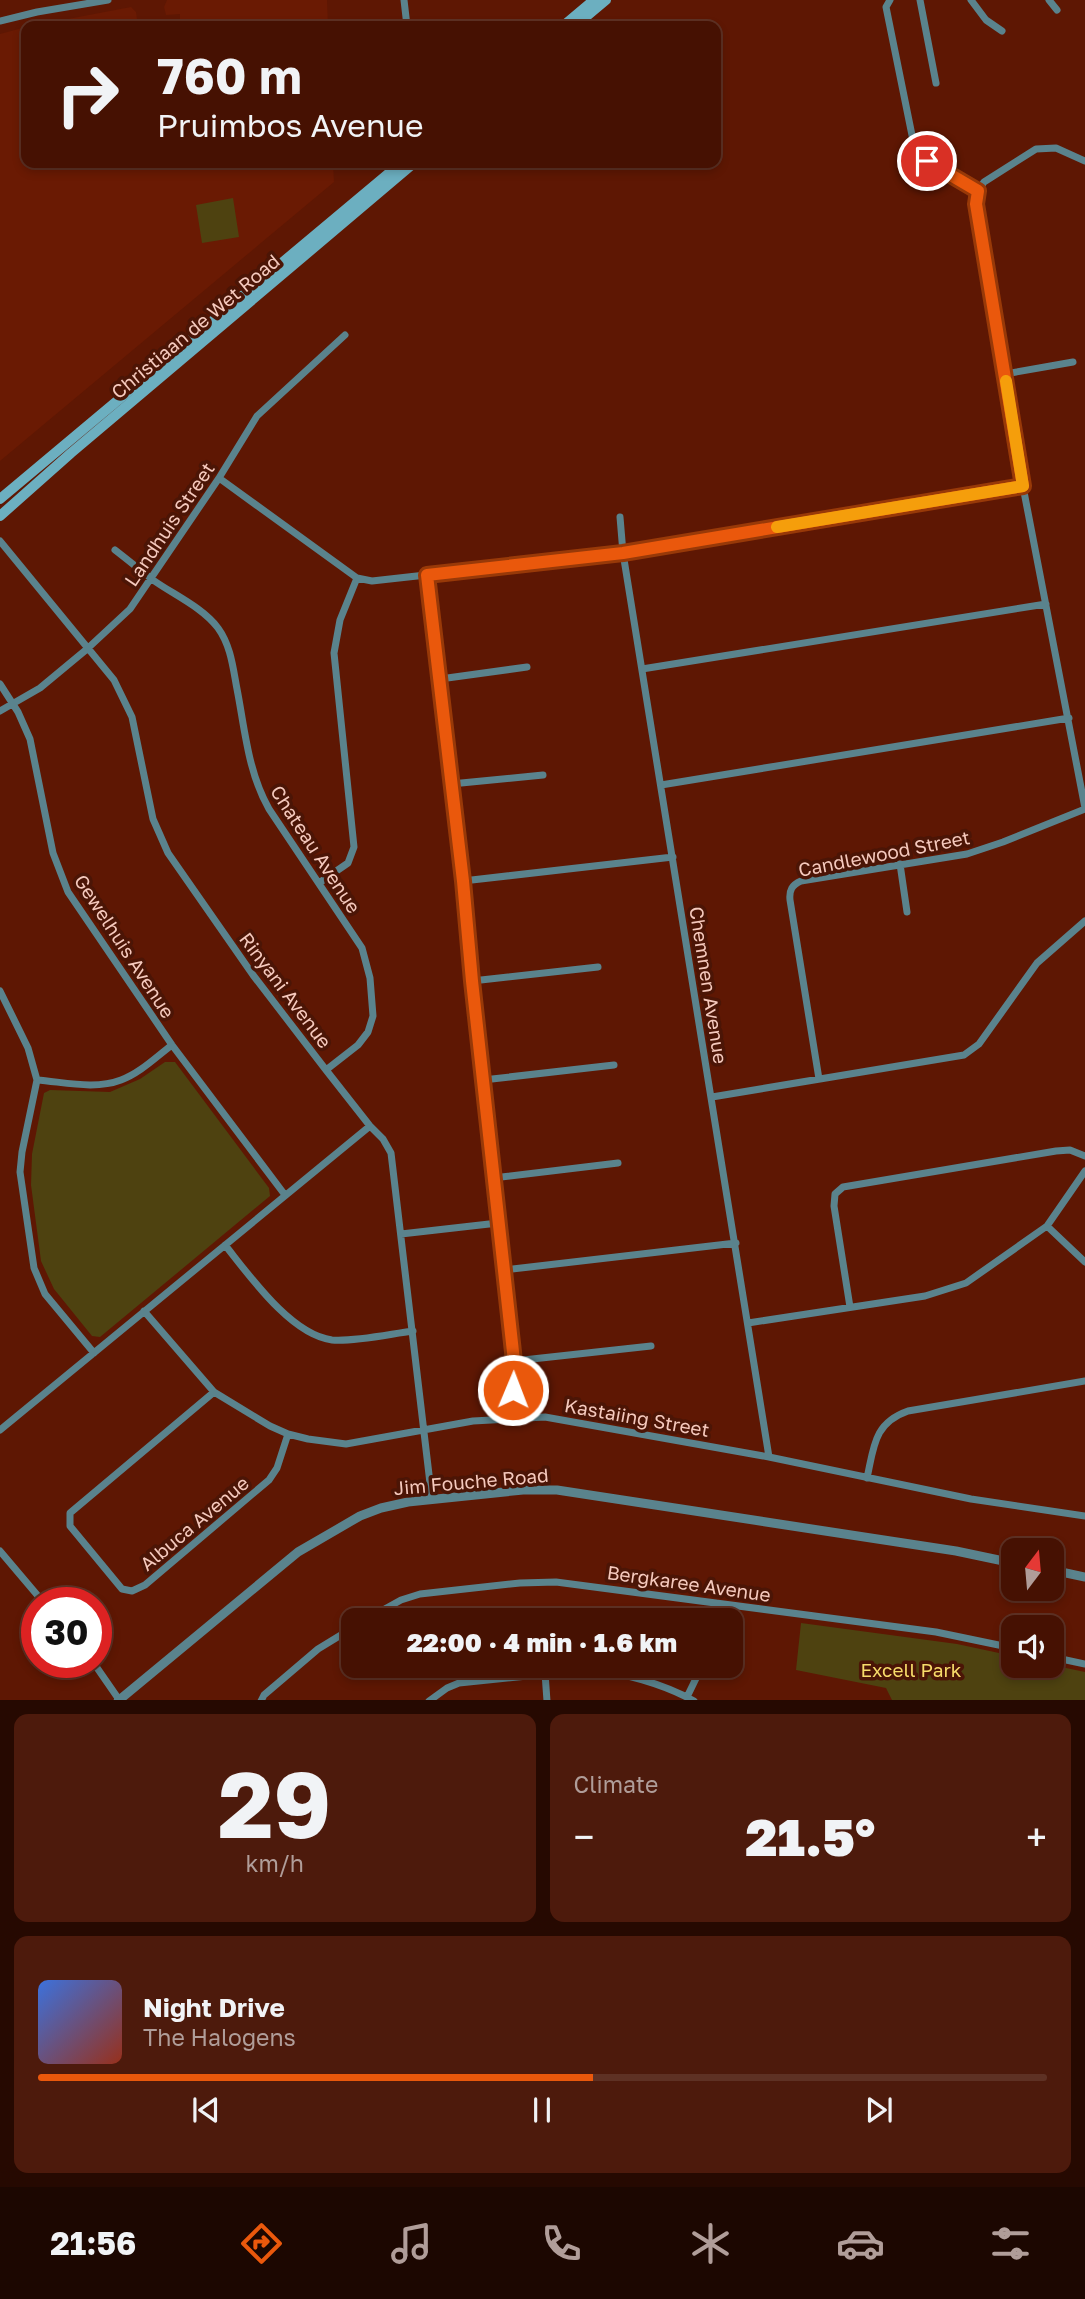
<!DOCTYPE html>
<meta charset="utf-8">
<style>
:root{--surface:#461102;--page:#4d1a0c;--text:#f1f3f6;--muted:#b09d99;--line:#5e3124;--accent:#ea580c}
body{margin:0;font-family:"Golos Text",sans-serif;background:var(--page);color:var(--text);height:100vh;display:flex;flex-direction:column;font-size:26px;white-space:nowrap}
*{box-sizing:border-box;margin:0}
p{font-size:23px;color:var(--muted)}
.icon{flex:none;width:38px;height:38px;fill:none;stroke:currentColor;stroke-width:2;stroke-linecap:round;stroke-linejoin:round}
.map{position:relative;height:1700px;overflow:hidden}
.details{display:flex;flex-direction:column;gap:14px;padding:14px;background:#260901;flex:1}
.details>*{flex:none}
.top-card{position:absolute;left:21px;top:21px;width:700px;height:147px;border-radius:14px;box-shadow:0 4px 10px #0003,0 0 0 2px var(--line);background:#461102;color:var(--text);overflow:hidden}
.needle{width:46px;rotate:16deg}
.controls{position:absolute;left:1001px;top:1538px;display:grid;gap:14px}
.controls a{display:grid;place-items:center;width:63px;height:63px;border-radius:14px;background:var(--surface);box-shadow:0 4px 10px #0003,0 0 0 2px var(--line);font-size:35px}
.speed{position:absolute;left:21px;top:1587px;display:flex;gap:14px;font-size:35px;font-weight:700;text-align:center}
.speed>*{display:grid;place-content:center;width:91px;height:91px;border-radius:50%;background:var(--surface);box-shadow:0 4px 10px #0003,0 0 0 2px var(--line);line-height:1}
.speed .limit{border:10px solid #d22;background:#fff;color:#111}
.pin{position:absolute;display:grid;place-items:center;width:60px;height:60px;color:#fff;margin:-30px;border:4px solid #fff;border-radius:50%;box-shadow:0 2px 7px #0007}
.me{position:absolute;width:77px;margin:-38px;rotate:1deg;stroke-linejoin:round;filter:drop-shadow(0 0 5px #0008)}
.turn{display:flex;align-items:center;gap:24px;height:147px;padding:0 21px;font-size:32px}
.turn .icon{width:91px;height:91px;stroke-width:2.5}
.turn b{display:block;font-size:49px;line-height:60px}
.big{font-size:52px;font-weight:800;line-height:1.1}
.details .card{flex:1;display:flex;flex-direction:column;justify-content:center;gap:10px;min-width:0;padding:0 24px;border-radius:14px;background:var(--page)}
.details .dial{align-items:center;gap:0}
.dial b{font-size:91px;line-height:1}
.song{display:flex;align-items:center;gap:21px}
.cover{width:84px;height:84px;border-radius:10px;background:linear-gradient(135deg,hsl(220 70% 55%),hsl(10 70% 35%))}
.played{height:7px;border-radius:4px;background:linear-gradient(90deg,var(--accent) 55%,var(--line) 55%)}
.keys{display:flex;justify-content:space-around;direction:ltr}
.heat{display:flex;justify-content:space-between;align-items:center;font-size:38px;direction:ltr}
.details .tiles{flex:1;display:grid;gap:14px;grid-template-columns:1fr 1fr}
.card:last-child{grid-column:span 2}
.trip{position:absolute;left:341px;top:1608px;width:402px;height:70px;border-radius:14px;background:var(--surface);box-shadow:0 4px 10px #0003,0 0 0 2px var(--line);font-weight:800;line-height:70px;text-align:center}
.tab-bar{display:flex;height:112px;justify-content:space-around;align-items:center;background:#1c0701;color:var(--muted)}
.tab-bar .icon{width:49px;height:49px}
.tab-bar .selected{color:var(--accent)}
.tab-bar b{font-size:32px;color:var(--text)}
.map>svg:first-child{display:block}
</style>
<div class="map">
<svg width="1085" height="1701" viewBox="0 0 1085 1701">
<rect width="100%" height="100%" fill="#5e1703"/>
<path fill="#6a1a03" d="M167,0H327L328,26H180V14L166,15L164,7Z
M131,7L136,12L138,26H31Z
M26,27V163H333L334,182L0,461V34Z"/>
<path fill="#4e4210" d="M233,198L239,237L202,243L196,205Z
M165,1062H175L269,1188L270,1196L100,1337L92,1336L54,1289L41,1261L31,1185L32,1154L44,1093L50,1090L110,1092L140,1079Z
M801,1623L957,1644L1013,1656V1666L1052,1665L1085,1672V1700H892L886,1688L796,1670Z"/>
<g fill="none" stroke-linecap="round" stroke-linejoin="round">
<path stroke="#5a838d" stroke-width="7" d="M404,0L407,26
M890,0L886,7L915,150L927,161L978,191
M920,0L936,83
M971,0L986,20L1002,31
M1049,0L1057,10
M0,21L37,12L108,0
M1085,161L1056,148L1036,149L984,182L978,191L976,204L1020,471L1085,808
M1005,374L1073,362
M219,478L357,578L372,581L623,553L1023,487
M620,517L623,553L769,1457
M0,541L114,680L132,717L153,819L168,853L253,975L326,1070L370,1126L383,1139L391,1153L432,1500
M115,550C128,560 140,570 153,580C174,595 202,607 218,628C231,646 233,668 237,689C245,730 248,772 269,809L362,948L370,978L373,1016L368,1032L358,1045L326,1070
M427,575L463,881L472,981L514,1361L512,1417
M642,669L1046,604
M440,679L527,667
M0,684L18,712L30,739L53,853L68,892L172,1045L285,1195
M0,711L40,688L87,649L130,609L219,478L257,416L345,335
M451,784L543,775
M661,785L1069,718
M900,864L907,912
M463,881L673,857
M319,883L348,863L354,847L334,653L340,620L357,578
M472,981L598,967
M0,991L28,1048L37,1080L22,1152L20,1172L34,1268L45,1294L94,1353
M819,1079L790,900C789,890 792,885 801,881L967,854L1003,842L1085,809
M37,1080C64,1082 95,1090 121,1080C140,1073 156,1057 172,1045
M483,1080L614,1065
M712,1097L964,1055L979,1044L1037,963L1085,921
M493,1178L618,1163
M1047,1226L1085,1262
M401,1234L498,1223
M225,1245C249,1275 291,1335 332,1340C354,1342 390,1334 413,1331
M504,1270L736,1243
M850,1307L834,1206L835,1194L843,1187L1056,1151L1070,1150L1085,1156
M144,1311L214,1392L270,1426L288,1434L308,1439L346,1444L473,1421L545,1417L769,1457L971,1499L1085,1516
M748,1323L925,1296L966,1283L1047,1226L1085,1171
M514,1361L651,1346
M214,1392L70,1513V1526L122,1589L132,1591L145,1585L269,1480L277,1468L288,1434
M0,1430L370,1126
M867,1478C874,1446 874,1423 908,1411L1085,1381
M0,1551L44,1603
M365,1620L401,1600L420,1594L520,1583L556,1582L936,1632L1013,1648
M714,1620L716,1603
M1052,1657L1085,1664
M93,1662L120,1701
M545,1673L547,1701
M687,1697L702,1666
M261,1701L264,1695L318,1649L354,1627
M429,1701L447,1688L459,1683L587,1670C620,1671 666,1685 694,1701"/>
<path stroke="#5a838d" stroke-width="9" d="M1052,1570L1085,1577
M118,1701L298,1552L360,1516L381,1508L408,1502L523,1490H557L956,1551L1013,1563"/>
<path stroke="#6cafc0" stroke-width="10" d="M563,26L594,0
M575,26L606,0
M0,499L401,163
M0,516L71,453L414,163"/>
</g>
<g fill="none" stroke-linecap="round" stroke-linejoin="round">
<g stroke="#983908" stroke-width="18">
<path id="route" d="M513,1390L514,1361L472,981L463,881L427,575L623,553L1023,486L976,204L978,191L927,161"/>
</g>
<use href="#route" stroke="#ea580c" stroke-width="12"/>
<path stroke="#f59e0b" stroke-width="12" d="M777,527L1023,486L1006,381"/>
</g>
<g text-anchor="middle" dominant-baseline="central" stroke-width="7" stroke-linejoin="round" paint-order="stroke">
<g font-size="19" fill="#f5c9bd" stroke="#4b1506">
<text transform="translate(195 326) rotate(-40)">Christiaan de Wet Road</text>
<text transform="translate(169 524) rotate(-56)">Landhuis Street</text>
<text transform="translate(316 849) rotate(57)">Chateau Avenue</text>
<text transform="translate(884 853) rotate(-11)">Candlewood Street</text>
<text transform="translate(125 946) rotate(57)">Gewelhuis Avenue</text>
<text transform="translate(709 985) rotate(81)">Chemnen Avenue</text>
<text transform="translate(286 990) rotate(53)">Rinyani Avenue</text>
<text transform="translate(637 1417) rotate(10)">Kastaiing Street</text>
<text transform="translate(471 1481) rotate(-5)">Jim Fouche Road</text>
<text transform="translate(194 1523) rotate(-40)">Albuca Avenue</text>
<text transform="translate(689 1583) rotate(8)">Bergkaree Avenue</text>
</g>
<g font-size="19" fill="#f8dc6a" stroke="#4b1506">
<text x="911" y="1669">Excell Park</text>
</g>
</g>
</svg>
<div class="controls">
<a><svg class="needle" viewBox="-14 -14 28 28"><path d="M0-13l5 13h-10z" fill="#e53935"/><path d="M0 13l5-13h-10z" fill="#b09d99"/></svg></a>
<a><svg class="icon" aria-label="sound" viewBox="0 0 24 24"><path d="M4 9h4l5-4v14l-5-4H4zM17 9q2 3 0 6"/></svg></a>
</div>
<div class="speed"><div class="limit">30</div></div>
<div class="pin" style="left:927px;top:161px;background:#d93025"><svg class="icon" aria-label="arrive" viewBox="0 0 24 24"><path d="M6 21V4h12l-3 4 3 4H6"/></svg></div>
<svg class="me" style="left:513px;top:1390px" viewBox="-20 -20 40 40"><circle r="17" fill="#ea580c" stroke="#fff" stroke-width="3"/><path d="M0-11L8 9 0 5-8 9z" fill="#fff"/></svg>
<div class="trip">22:00 · 4 min · 1.6 km</div>
<div class="top-card">
<div class="turn"><svg class="icon" aria-label="right" viewBox="0 0 24 24"><path d="M7 20v-9h11M14 6l5 5-5 5"/></svg><div><b>760 m</b>Pruimbos Avenue</div></div>
</div>
</div>
<section class="details">
<div class="tiles">
<div class="card dial"><b>29</b><p>km/h</p></div>
<div class="card"><p>Climate</p>
<div class="heat"><a>−</a><b class="big">21.5°</b><a>+</a></div>
</div>
<div class="card">
<div class="song"><i class="cover"></i><div><b>Night Drive</b><p>The Halogens</p></div></div>
<div class="played"></div>
<div class="keys"><svg class="icon" aria-label="previous" viewBox="0 0 24 24"><path d="M18 5L8 12l10 7zM5 5v14"/></svg><svg class="icon" aria-label="pause" viewBox="0 0 24 24"><path d="M8 5v14M16 5v14"/></svg><svg class="icon" aria-label="next" viewBox="0 0 24 24"><path d="M6 5l10 7-10 7zM19 5v14"/></svg></div>
</div>
</div>
</section>
<nav class="tab-bar">
<b>21:56</b>
<svg class="icon selected" aria-label="directions" viewBox="0 0 24 24"><path d="M12 3l9 9-9 9-9-9zM9 14v-3h6M13 9l2 2-2 2"/></svg>
<svg class="icon" aria-label="music" viewBox="0 0 24 24"><path d="M9 18V5l10-2v13"/><circle cx="6" cy="18" r="3"/><circle cx="16" cy="16" r="3"/></svg>
<svg class="icon" aria-label="phone" viewBox="0 0 24 24"><path d="M5 4h4l2 5-3 2q2 4 5 5l2-3 5 2v4C11 20 4 13 5 4z"/></svg>
<svg class="icon" aria-label="climate" viewBox="0 0 24 24"><path d="M12 3v18M4 7l16 10M4 17L20 7"/></svg>
<svg class="icon" aria-label="car" viewBox="0 0 24 24"><path d="M5 17H2v-5l4-1 3-4h7l3 4 3 1v5h-3M9 17h6M6 11h13"/><circle cx="7" cy="17" r="2"/><circle cx="17" cy="17" r="2"/></svg>
<svg class="icon" aria-label="filters" viewBox="0 0 24 24"><path d="M4 7h16M4 17h16"/><circle cx="9" cy="7" r="2"/><circle cx="15" cy="17" r="2"/></svg>
</nav>
